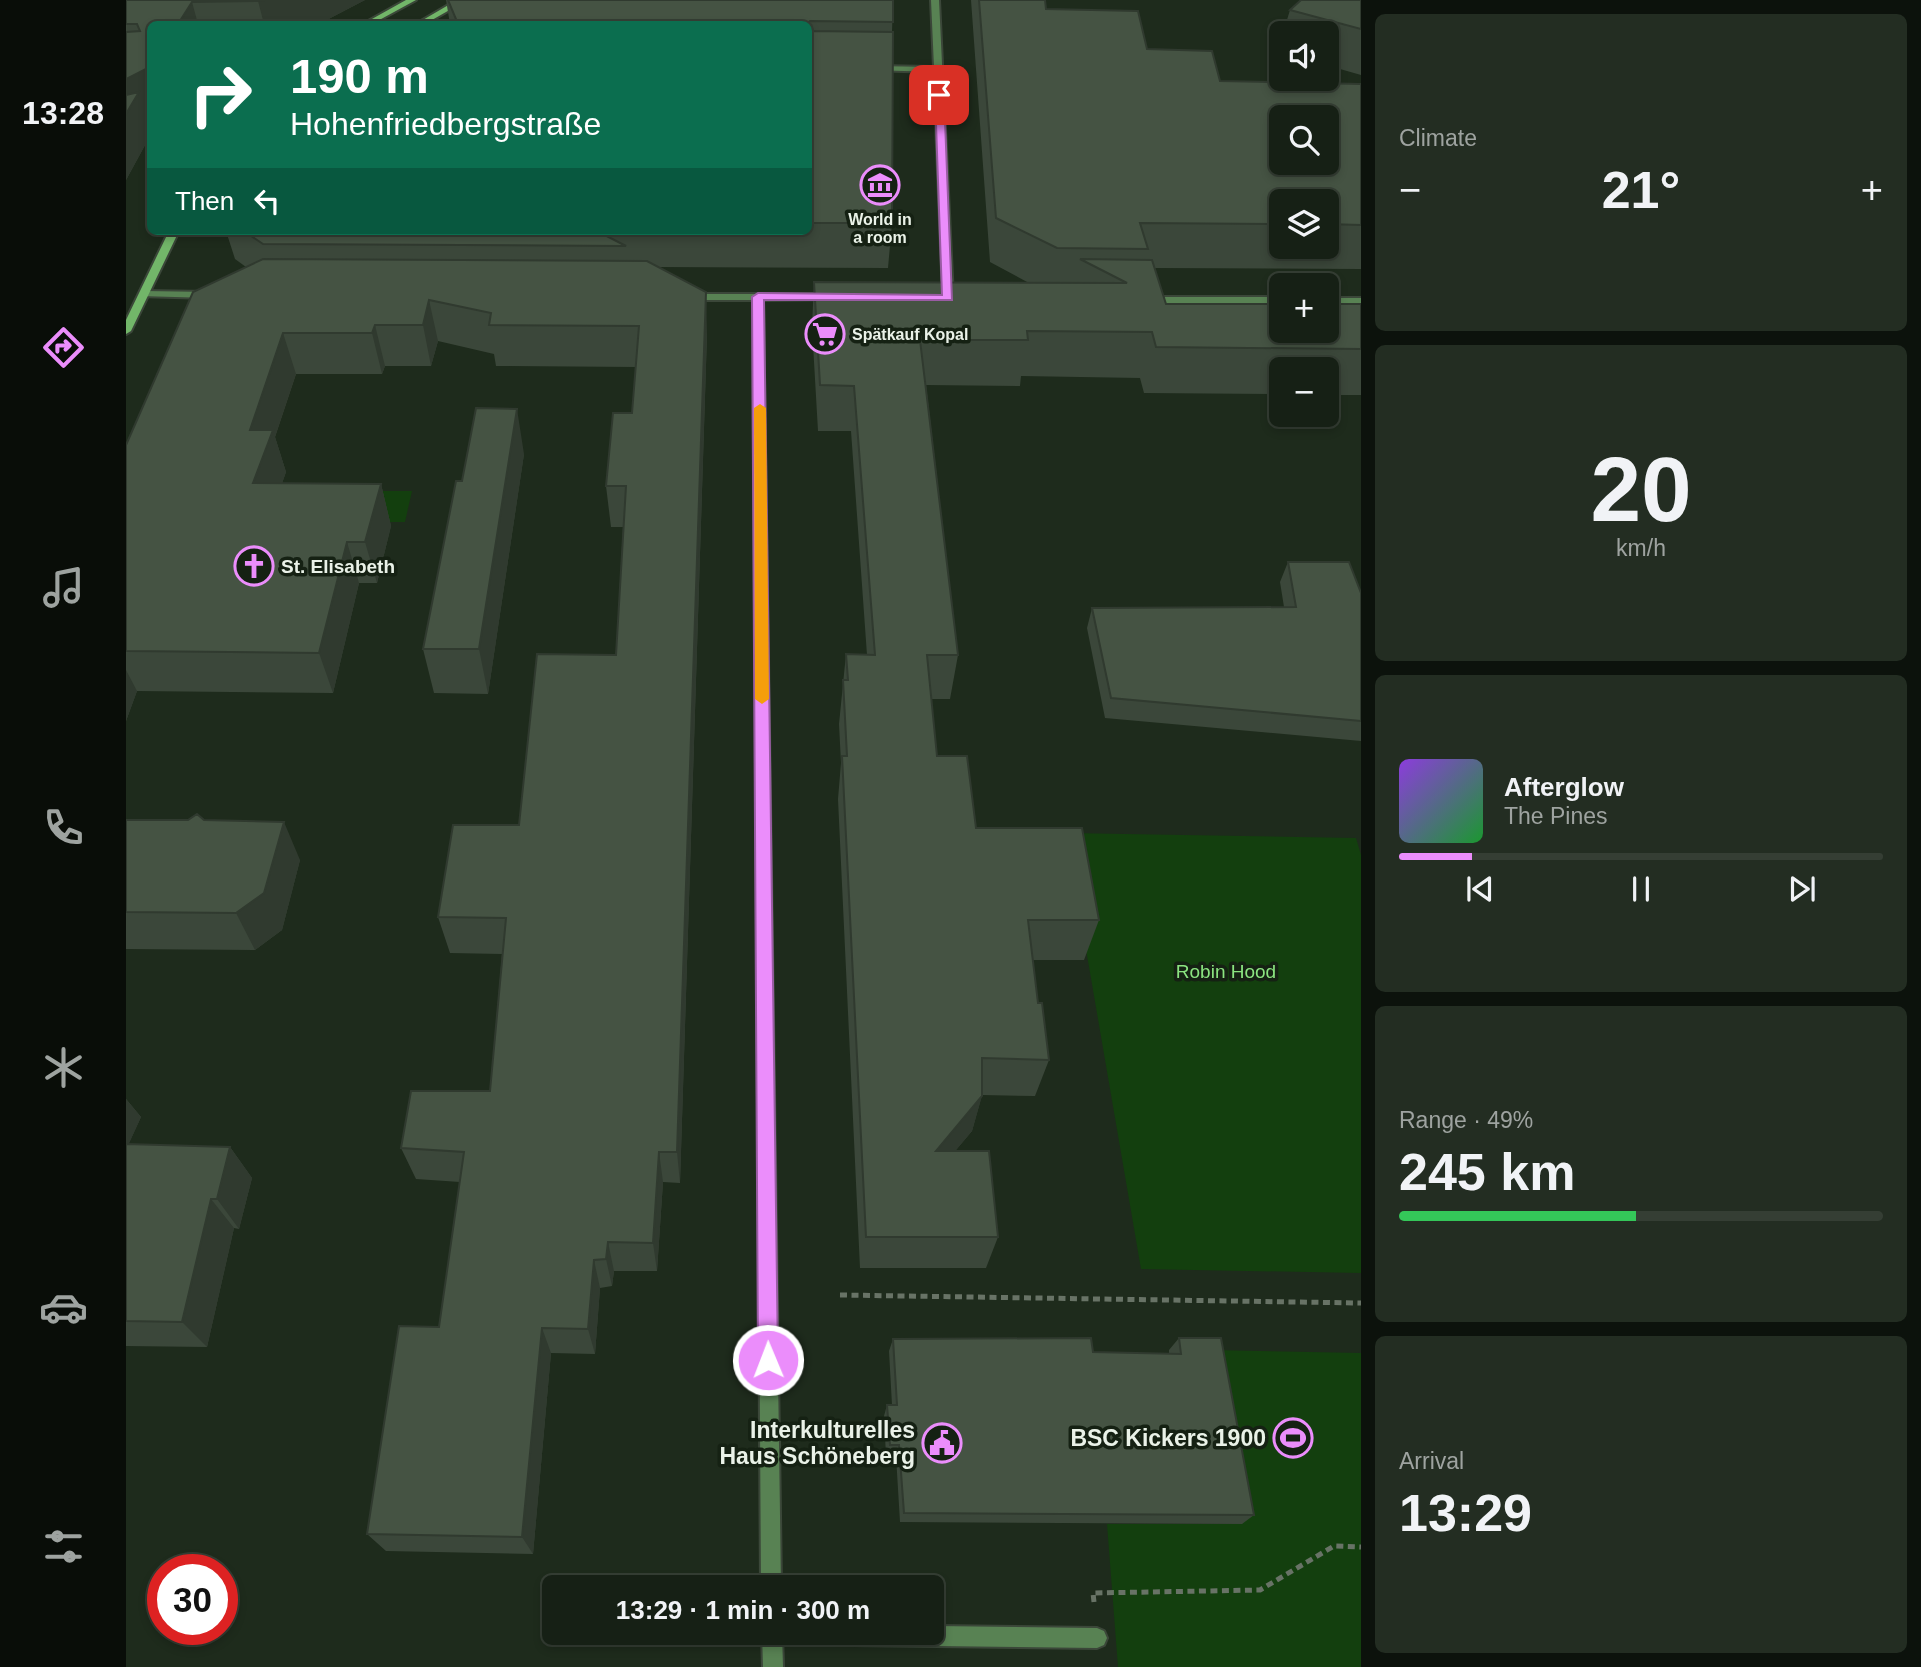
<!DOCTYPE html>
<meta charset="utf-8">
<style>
:root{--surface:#162015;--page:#232d22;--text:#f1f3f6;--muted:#9ea3a0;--line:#353e34;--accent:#eb8dfb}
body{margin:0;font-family:Helvetica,sans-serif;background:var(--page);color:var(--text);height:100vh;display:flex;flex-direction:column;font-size:26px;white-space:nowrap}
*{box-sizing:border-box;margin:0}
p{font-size:23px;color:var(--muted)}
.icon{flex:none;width:38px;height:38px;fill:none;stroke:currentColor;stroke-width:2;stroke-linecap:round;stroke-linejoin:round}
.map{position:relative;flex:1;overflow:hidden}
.drawer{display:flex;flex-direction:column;gap:14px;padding:14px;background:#0c120c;width:560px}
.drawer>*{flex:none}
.top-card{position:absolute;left:21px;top:21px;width:665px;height:214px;border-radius:10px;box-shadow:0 4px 10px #0003,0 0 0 2px var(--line);background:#0b6e4f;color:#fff;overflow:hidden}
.tools{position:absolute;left:1143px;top:21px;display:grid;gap:14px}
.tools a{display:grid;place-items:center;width:70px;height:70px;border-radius:10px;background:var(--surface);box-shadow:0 4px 10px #0003,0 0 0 2px var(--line);font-size:35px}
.speed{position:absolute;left:21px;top:1554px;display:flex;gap:14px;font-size:35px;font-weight:700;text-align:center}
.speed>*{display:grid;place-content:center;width:91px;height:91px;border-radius:50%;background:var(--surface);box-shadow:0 4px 10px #0003,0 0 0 2px var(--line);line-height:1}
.speed .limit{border:10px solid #d22;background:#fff;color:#111}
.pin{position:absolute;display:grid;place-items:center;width:60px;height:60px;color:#fff;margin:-30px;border-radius:14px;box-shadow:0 4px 10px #0006}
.me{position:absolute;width:77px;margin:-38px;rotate:359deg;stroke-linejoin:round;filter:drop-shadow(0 0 5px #0008)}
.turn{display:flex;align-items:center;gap:24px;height:147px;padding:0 28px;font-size:32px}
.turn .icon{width:91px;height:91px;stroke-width:2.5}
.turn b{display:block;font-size:49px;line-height:60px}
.then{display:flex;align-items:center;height:66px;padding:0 28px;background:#0003;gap:14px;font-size:26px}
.big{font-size:52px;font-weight:700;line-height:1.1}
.drawer .tile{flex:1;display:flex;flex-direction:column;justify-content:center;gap:10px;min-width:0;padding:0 24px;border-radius:10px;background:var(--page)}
.drawer .dial{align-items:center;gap:0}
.dial b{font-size:91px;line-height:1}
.song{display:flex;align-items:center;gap:21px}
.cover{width:84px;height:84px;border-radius:10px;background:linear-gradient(135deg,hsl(270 70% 55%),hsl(130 70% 35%))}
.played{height:7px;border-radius:4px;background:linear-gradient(90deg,var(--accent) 15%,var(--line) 15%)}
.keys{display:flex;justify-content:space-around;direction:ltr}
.heat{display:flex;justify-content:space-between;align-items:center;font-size:38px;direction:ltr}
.charge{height:10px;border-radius:5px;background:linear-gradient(90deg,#34c759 49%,var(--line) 0)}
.trip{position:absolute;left:416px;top:1575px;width:402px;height:70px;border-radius:10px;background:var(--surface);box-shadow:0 4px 10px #0003,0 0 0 2px var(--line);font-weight:700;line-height:70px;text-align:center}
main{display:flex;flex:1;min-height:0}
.tabs{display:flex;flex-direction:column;width:126px;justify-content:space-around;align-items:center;background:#090d08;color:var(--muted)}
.tabs .icon{width:49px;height:49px}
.tabs .current{color:var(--accent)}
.tabs b{font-size:32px;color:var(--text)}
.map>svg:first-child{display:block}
</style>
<main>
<nav class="tabs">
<b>13:28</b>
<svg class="icon current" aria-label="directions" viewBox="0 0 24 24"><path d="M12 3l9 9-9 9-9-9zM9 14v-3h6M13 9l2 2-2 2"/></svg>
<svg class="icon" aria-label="music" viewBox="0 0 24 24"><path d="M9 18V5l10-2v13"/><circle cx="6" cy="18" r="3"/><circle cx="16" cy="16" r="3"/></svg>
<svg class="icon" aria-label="phone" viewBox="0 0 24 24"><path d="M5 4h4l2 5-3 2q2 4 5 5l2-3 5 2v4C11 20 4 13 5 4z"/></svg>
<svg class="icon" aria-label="climate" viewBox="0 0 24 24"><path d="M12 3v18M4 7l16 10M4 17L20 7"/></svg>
<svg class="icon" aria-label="car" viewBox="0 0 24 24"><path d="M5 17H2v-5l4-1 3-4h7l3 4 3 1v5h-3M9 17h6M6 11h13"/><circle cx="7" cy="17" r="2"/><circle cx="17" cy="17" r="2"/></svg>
<svg class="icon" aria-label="filters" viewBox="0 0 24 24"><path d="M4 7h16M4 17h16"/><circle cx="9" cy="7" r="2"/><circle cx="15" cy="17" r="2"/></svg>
</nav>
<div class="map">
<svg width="1235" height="1667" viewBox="0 0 1235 1667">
<rect width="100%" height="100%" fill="#1e2b1c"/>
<path fill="#133f0e" d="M218,491H286L279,522H209Z
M940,833L1230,838L1235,855V1273L1015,1269Z
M1084,1350L1235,1353V1667H992L981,1524H1116Z"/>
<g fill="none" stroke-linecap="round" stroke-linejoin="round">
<g stroke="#3b4739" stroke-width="4">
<path id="lane" d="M807,1626L971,1628L978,1631L981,1638L978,1645L971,1648L646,1644L639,1641L636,1634L807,1633Z"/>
</g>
<g stroke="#3b4739" stroke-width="4">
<path id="street" d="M805,0H813L827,298L822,301L817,298L808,72L747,70L743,68L747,66L808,67Z
M18,291L83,292L88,295L83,298L14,296V292Z
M706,294L710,295V299L637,300L655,1587H635L627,300H561L556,297L561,294Z
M1155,297V303H1020L1015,300L1020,297Z
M1200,298H1235V304H1200Z
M636,1633H656L657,1667H637Z"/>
</g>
<g stroke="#3b4739" stroke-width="4">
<path id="secondary" d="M280,0H290L246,24H237Z
M331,0H341L299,24H290Z
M43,231H53L5,331L0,334V320Z"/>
</g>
<path stroke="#687366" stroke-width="5" stroke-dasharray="7 4.5" stroke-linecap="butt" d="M714,1295L1235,1303
M968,1602L967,1593L1134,1590L1208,1546L1235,1547"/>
<use href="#lane" fill="#588253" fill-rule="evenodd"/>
<use href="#street" fill="#588253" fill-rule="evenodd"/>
<use href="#secondary" fill="#72b669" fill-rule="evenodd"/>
</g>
<path fill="#3b473a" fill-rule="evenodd" d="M0,0H239L193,24H24L21,116L24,127V136L0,180Z
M320,0H767L766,32V223L762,268L531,267L581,334L554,1183L537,1182L531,1271H488L486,1286L474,1288L469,1354L425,1353L407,1554L260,1551L241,1534L313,1327L334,1182L290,1179L275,1148L364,1091L376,954L324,953L312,917L393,825L490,655L497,527H485L480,486L506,413L510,367L370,366L368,354L312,341L305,366H259L256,374H170L149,437L160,472L156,483L255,484L265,526L251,583H233L207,693L11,691L0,721V445L120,267L109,259L100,231H682V24H324Z
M845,0H919L920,9L1021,49L1094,81L1235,84V269L1029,268L1040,304H1235V395H1200V369H1155V394L1018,393L1014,378L895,376L894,386L800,385L832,655L824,699H805L811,756L850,828L973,920L958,960H907L912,1003L923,1060L909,1096L856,1095L846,1131L829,1151L872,1237L860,1268H734L712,799L715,763L713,724L720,654L741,655L725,431H692L686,327L688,282L903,283L864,262ZM1155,201H1200V247H1155Z
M1235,0V75L1200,65V33H1157L1164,10Z
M1155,39V53L1151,52Z
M398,454L362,694L308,693L297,649L336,481Z
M1162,562L1235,593V741L979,718L961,628L966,608L1158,607L1154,582Z
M0,820H78L174,860L156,930L129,950L0,949Z
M0,1099L15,1117L2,1145L104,1147L126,1178L113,1229L108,1228L81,1347L0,1346Z
M1053,1338L1128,1515L1116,1524L774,1522L770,1456H760L758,1416L761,1405H766L763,1351L767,1339L967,1352L1043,1354V1350Z"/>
<path fill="#303a2f" d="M139,0H239L193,24H138L132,1Z
M66,2L72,24H52Z
M24,67V113L21,116L24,127V136L0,180V79Z
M580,292L581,334L554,1183L551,1152Z
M303,300L312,341L305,366L297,325Z
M249,325L259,366L256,374L246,333Z
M157,333L170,374L149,437L160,472L142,525L127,483L124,430Z
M391,409L398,454L362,694L353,649Z
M255,484L265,526L251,583L239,542Z
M221,542L233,583L207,693L193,653Z
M0,670L11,691L0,721Z
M158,822L174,860L156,930L129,950L110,913Z
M856,1096L846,1131L801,1185L810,1151Z
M0,1099L15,1117L0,1150Z
M104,1147L126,1178L113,1229L91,1199Z
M533,1152L537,1182L531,1271L527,1243Z
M85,1199L108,1228L81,1347L56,1322Z
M482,1242L488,1271L486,1286L480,1259Z
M468,1260L474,1288L469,1354L462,1329Z
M416,1328L425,1353L407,1554L396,1537Z"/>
<path fill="#455343" stroke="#303a2f" stroke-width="2" fill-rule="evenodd" d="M0,0H139L132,1L66,2L52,24H24V67L0,79V32L14,31L11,24H0Z
M322,0H767V22L684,21L681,24H332Z
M853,0H919L920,9L1012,11L1021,49L1086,51L1094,81L1235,84V225L1200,224V201H1155V224L1014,223L1022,249L931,248L870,218ZM1155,117H1200V163H1155Z
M1175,0H1235V29L1164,10Z
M682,28L683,31L767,32L766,223H682Z
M13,92L0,114V95Z
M118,231H471L500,246L137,244Z
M137,259L521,261L580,292L551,1152H533L527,1243L482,1242L480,1259L468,1260L462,1329L416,1328L396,1537L241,1534L273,1326L313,1327L338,1152L275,1148L285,1091H364L380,918L312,917L327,825H393L411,654L490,655L500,486H480L487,413H506L513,326L363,325L365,313L303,300L297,325H249L246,333H157L124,430H147L127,483L255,484L239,542H221L193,653L0,651V445L67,292Z
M954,259L1026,260L1040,304H1155V331H1200V304H1235V349L1030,347L1026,332L901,331L902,340H794L832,655H801L811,756H841L850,828H956L973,920H902L912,1003H916L923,1060L856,1058V1096L810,1151H863L872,1237H740L716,756H721L717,680H722L720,654L749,655L728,386L694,385L688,282L1001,283Z
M350,408L391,409L353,649H297L330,481H336Z
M1162,562H1223L1235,593V721L985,698L966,608L1170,607Z
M71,814L78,820L158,822L138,893L110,913L0,912V820H62Z
M0,1144L104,1147L91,1199H85L56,1322L0,1321Z
M965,1338L967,1352L1055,1354L1053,1338H1095L1128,1515L778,1513L773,1445H764L761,1405H771L767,1339Z"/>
<path fill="#eb8dfb" stroke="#995ca3" stroke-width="2" d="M813,92L818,95L826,300H638L652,1360L649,1367L642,1370L635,1367L632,1360L626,297L632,293L816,295L809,95Z"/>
<path fill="#f59e0b" d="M634,404L640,408L643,699L636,704L629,699L628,408Z"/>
<defs>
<g id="museum-ring" transform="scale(2.0125)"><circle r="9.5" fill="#152113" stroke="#eb8dfb" stroke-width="1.5"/><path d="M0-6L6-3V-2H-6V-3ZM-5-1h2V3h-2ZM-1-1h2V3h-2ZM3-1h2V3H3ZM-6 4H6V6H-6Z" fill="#eb8dfb"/></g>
<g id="supermarket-ring" transform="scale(2.0125)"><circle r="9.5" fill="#152113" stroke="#eb8dfb" stroke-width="1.5"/><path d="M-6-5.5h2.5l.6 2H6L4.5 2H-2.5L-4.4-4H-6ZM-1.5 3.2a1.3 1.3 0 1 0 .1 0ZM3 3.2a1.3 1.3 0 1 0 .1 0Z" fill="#eb8dfb"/></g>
<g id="church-ring" transform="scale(2.0125)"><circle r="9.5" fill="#152113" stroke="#eb8dfb" stroke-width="1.5"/><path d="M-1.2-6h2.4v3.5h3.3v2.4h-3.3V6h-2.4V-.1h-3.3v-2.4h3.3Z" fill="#eb8dfb"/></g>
<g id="stadium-ring" transform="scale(2.0125)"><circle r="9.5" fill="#152113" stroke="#eb8dfb" stroke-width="1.5"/><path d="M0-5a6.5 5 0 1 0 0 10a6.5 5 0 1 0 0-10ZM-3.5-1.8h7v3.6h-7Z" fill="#eb8dfb"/></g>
<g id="civic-ring" transform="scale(2.0125)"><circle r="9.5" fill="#152113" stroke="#eb8dfb" stroke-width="1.5"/><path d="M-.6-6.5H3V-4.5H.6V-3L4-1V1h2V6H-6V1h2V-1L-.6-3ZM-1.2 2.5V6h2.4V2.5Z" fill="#eb8dfb"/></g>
</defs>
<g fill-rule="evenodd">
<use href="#museum-ring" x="754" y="185"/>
<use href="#supermarket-ring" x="699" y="334"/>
<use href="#church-ring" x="128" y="566"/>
<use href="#stadium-ring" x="1167" y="1438"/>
<use href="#civic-ring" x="816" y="1443"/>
</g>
<g text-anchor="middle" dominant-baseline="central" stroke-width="7" stroke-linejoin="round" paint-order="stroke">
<g font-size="16" font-weight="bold" fill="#eaf2e8" stroke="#152113">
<text x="754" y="219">World in<tspan x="754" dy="18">a room</tspan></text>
<text x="726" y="334" text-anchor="start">Spätkauf Kopal</text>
</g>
<g font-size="19" font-weight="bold" fill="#eaf2e8" stroke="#152113" text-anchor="start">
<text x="155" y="566">St. Elisabeth</text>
</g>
<g font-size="19" fill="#8be480" stroke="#152113">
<text x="1100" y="971">Robin Hood</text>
</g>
<g font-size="23" font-weight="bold" fill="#eaf2e8" stroke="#152113" text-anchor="end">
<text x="789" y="1430">Interkulturelles<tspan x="789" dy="26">Haus Schöneberg</tspan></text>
<text x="1140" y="1438">BSC Kickers 1900</text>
</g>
</g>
</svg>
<div class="tools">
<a><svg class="icon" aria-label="sound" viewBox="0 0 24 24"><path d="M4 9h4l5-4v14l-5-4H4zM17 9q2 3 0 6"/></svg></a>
<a><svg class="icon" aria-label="search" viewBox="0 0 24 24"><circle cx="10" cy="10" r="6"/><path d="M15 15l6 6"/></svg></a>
<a><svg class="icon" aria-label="layers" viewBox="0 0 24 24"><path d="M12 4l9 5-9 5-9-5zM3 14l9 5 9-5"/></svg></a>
<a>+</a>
<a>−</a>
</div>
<div class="speed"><div class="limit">30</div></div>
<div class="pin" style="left:813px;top:95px;background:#d93025"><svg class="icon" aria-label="arrive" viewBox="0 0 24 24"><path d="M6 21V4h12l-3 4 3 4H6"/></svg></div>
<svg class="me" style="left:642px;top:1360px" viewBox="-20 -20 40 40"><circle r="17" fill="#eb8dfb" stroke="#fff" stroke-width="3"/><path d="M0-11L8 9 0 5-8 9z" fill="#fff"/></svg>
<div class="trip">13:29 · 1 min · 300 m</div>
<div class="top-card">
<div class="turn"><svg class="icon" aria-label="right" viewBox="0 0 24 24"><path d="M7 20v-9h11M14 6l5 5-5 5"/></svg><div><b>190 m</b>Hohenfriedbergstraße</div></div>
<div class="then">Then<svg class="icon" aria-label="left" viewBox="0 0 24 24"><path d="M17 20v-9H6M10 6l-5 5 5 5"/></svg></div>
</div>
</div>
<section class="drawer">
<div class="tile"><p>Climate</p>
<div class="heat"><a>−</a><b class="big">21°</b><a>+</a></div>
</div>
<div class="tile dial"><b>20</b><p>km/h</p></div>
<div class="tile">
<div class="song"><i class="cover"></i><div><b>Afterglow</b><p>The Pines</p></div></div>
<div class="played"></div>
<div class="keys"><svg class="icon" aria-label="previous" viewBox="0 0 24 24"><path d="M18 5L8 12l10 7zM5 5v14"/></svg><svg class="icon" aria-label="pause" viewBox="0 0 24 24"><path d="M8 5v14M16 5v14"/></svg><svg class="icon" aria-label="next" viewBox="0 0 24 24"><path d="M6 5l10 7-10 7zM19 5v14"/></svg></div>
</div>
<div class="tile"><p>Range · 49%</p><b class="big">245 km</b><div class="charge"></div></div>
<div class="tile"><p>Arrival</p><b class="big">13:29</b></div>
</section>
</main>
